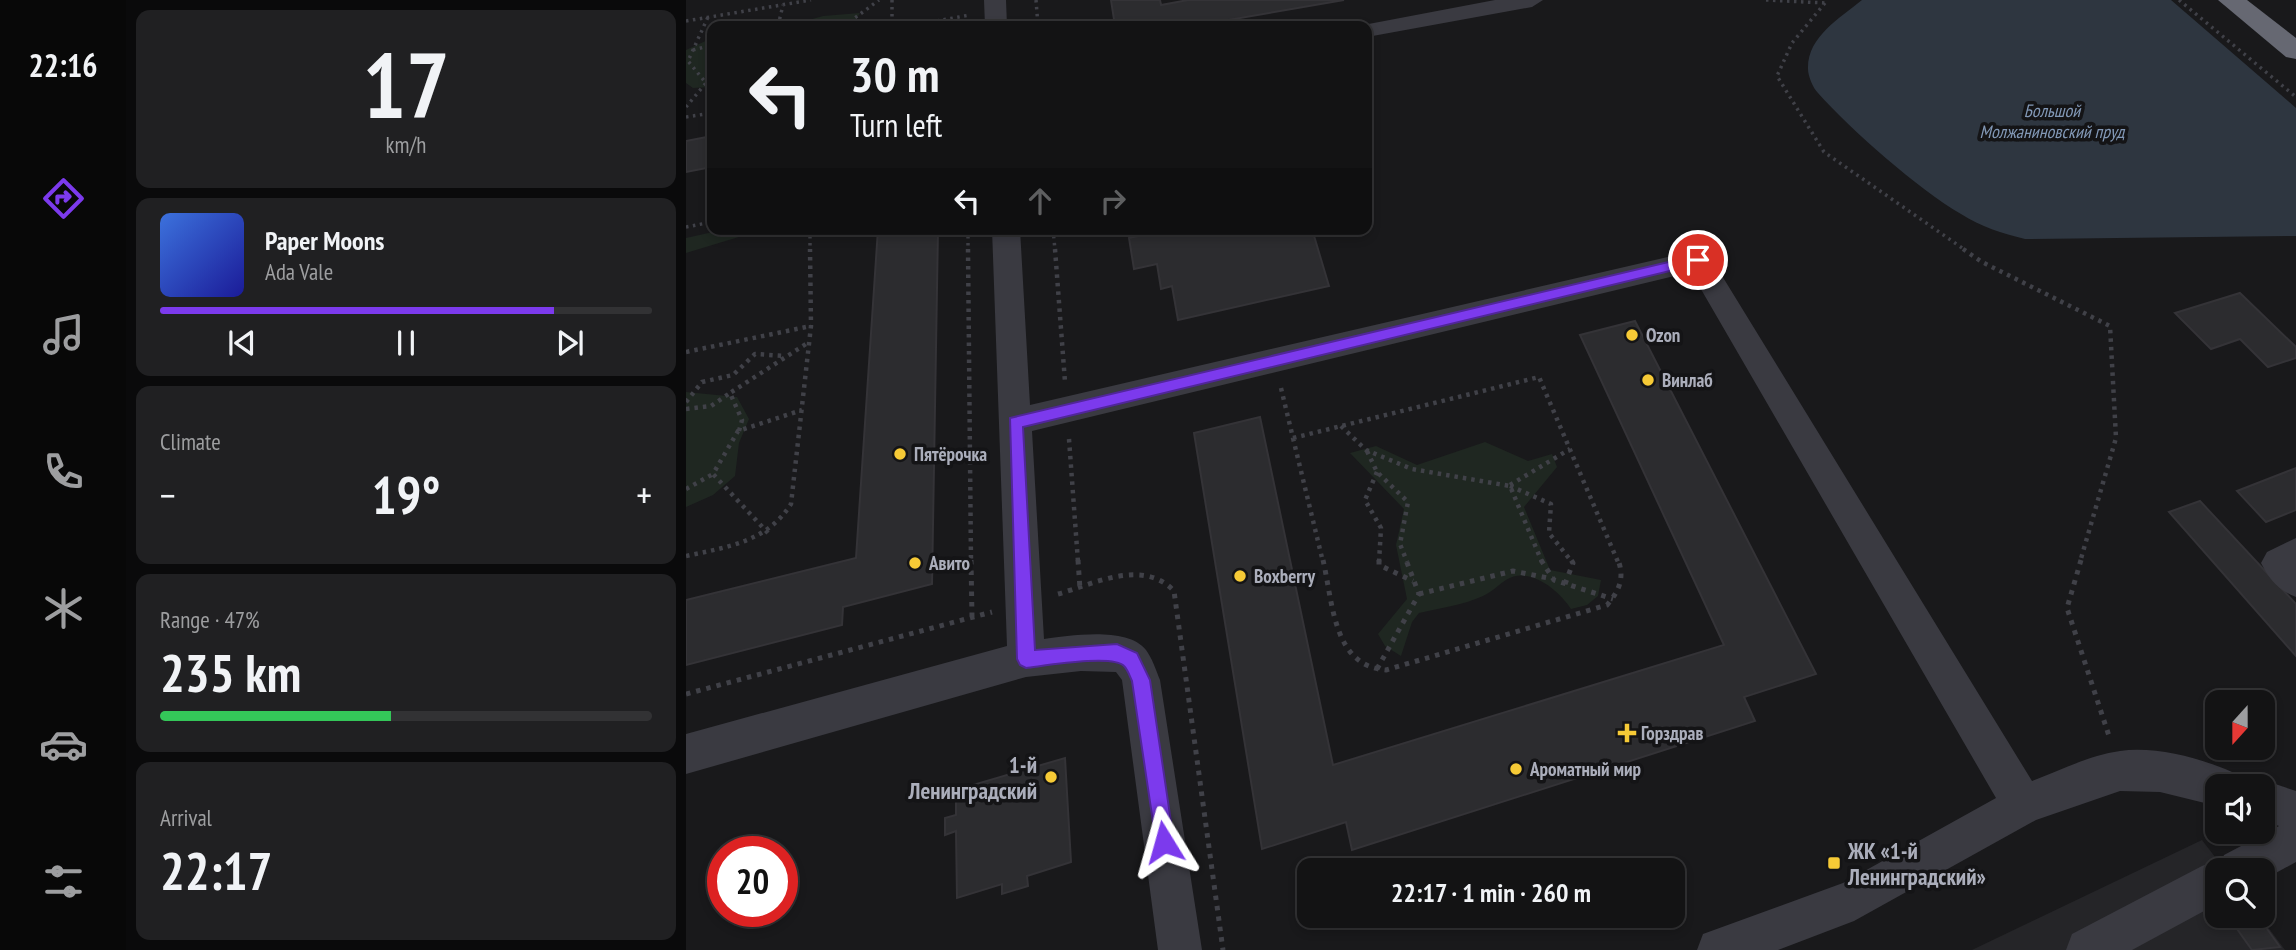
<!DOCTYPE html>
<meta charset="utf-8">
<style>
:root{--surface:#131314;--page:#202022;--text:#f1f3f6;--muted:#9d9ea0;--line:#323234;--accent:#7c3aed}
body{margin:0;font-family:"PT Sans Narrow",sans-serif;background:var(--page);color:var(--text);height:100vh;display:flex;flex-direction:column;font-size:26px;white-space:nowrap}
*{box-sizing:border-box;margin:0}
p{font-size:23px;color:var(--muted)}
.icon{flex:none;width:38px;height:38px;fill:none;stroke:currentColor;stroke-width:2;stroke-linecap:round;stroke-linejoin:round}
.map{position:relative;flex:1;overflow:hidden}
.details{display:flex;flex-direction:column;gap:10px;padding:10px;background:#0a0a0b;width:560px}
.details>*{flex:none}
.top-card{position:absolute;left:21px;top:21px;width:665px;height:214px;border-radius:14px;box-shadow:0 4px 10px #0003,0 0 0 2px var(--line);background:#131314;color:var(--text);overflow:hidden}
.needle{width:46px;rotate:201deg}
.tools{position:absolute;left:1519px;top:690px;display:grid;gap:14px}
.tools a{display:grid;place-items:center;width:70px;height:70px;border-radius:14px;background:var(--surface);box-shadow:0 4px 10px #0003,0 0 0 2px var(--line);font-size:35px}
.speed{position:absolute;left:21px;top:836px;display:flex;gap:14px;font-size:35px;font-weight:700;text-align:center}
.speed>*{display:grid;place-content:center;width:91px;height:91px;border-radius:50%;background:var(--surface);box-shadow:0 4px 10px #0003,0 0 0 2px var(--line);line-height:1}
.speed .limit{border:10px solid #d22;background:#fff;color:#111}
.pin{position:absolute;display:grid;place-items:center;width:60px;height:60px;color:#fff;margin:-30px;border:4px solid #fff;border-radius:50%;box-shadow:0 2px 7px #0007}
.me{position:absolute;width:77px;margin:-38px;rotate:352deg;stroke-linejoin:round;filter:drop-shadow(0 0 5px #0008)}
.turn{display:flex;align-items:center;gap:24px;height:147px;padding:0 28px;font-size:32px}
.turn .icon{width:91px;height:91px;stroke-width:2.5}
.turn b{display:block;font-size:49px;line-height:60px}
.lanes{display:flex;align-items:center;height:66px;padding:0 28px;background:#0003;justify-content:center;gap:35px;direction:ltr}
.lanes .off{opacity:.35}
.big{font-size:52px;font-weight:800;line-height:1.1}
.details .tile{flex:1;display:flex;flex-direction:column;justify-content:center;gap:10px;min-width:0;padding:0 24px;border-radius:14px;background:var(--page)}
.details .dial{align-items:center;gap:0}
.dial b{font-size:91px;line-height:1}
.song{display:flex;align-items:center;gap:21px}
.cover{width:84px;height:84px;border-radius:10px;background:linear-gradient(135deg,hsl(220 70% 55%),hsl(240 70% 35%))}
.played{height:7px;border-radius:4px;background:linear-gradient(90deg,var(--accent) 80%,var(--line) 80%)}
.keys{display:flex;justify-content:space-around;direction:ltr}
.heat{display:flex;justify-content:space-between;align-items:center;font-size:38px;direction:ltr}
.charge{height:10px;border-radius:5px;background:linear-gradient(90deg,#34c759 47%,var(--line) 0)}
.trip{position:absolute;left:611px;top:858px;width:388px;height:70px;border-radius:14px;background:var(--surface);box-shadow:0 4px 10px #0003,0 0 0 2px var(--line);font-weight:800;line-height:70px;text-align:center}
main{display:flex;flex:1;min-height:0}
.tab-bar{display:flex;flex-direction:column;width:126px;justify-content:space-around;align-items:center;background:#080808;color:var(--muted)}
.tab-bar .icon{width:49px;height:49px}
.tab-bar .active{color:var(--accent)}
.tab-bar b{font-size:32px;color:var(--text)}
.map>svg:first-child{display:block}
</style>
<main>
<nav class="tab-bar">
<b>22:16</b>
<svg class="icon active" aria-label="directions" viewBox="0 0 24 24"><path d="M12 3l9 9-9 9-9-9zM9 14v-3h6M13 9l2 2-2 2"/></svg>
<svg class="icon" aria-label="music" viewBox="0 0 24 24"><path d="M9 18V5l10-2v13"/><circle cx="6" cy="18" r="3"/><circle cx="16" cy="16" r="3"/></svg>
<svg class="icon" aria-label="phone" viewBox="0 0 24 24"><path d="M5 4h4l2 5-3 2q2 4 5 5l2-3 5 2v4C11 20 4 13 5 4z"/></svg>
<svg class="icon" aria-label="climate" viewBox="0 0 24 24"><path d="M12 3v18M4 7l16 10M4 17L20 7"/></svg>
<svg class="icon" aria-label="car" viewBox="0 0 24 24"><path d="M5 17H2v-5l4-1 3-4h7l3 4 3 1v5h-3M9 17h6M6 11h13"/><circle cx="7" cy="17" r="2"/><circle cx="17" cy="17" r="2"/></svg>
<svg class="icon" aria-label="filters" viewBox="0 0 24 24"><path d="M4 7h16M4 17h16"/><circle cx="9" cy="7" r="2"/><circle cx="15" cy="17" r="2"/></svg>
</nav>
<section class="details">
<div class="tile dial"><b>17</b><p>km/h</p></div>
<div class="tile">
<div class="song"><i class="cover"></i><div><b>Paper Moons</b><p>Ada Vale</p></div></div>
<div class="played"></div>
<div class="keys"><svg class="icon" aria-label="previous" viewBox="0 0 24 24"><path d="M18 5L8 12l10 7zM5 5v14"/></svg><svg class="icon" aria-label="pause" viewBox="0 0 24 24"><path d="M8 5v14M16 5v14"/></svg><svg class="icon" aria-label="next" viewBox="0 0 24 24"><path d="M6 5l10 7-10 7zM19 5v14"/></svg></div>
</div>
<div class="tile"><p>Climate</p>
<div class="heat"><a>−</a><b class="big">19°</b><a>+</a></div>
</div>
<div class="tile"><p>Range · 47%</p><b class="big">235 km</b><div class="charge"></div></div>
<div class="tile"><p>Arrival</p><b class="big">22:17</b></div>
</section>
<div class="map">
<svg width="1610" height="950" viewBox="0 0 1610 950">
<rect width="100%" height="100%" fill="#19191b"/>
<path fill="#252528" d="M1516,840L1539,870H1531V915H1573L1599,950H1286Z"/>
<path fill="#1f2721" d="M174,13L166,26H74H102L137,16Z
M26,38V87L7,88L0,83V50Z
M60,229L61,232L56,236L0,253V238L36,230Z
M0,392L51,397L63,419L53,443L49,476L27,495L0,507Z
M799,442L842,461L866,454L871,467L838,507L864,570L915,580L912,596L901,605L885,609C874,591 843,565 820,580C812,585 806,592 797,596C778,605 754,608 733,613L726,622L715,656L699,646L692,634L721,599L710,545L718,509L664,453L690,446L731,465Z"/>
<path fill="#2e3640" d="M1176,0H1485L1610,108V236L1339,239C1316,233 1295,227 1275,214C1232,189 1165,130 1132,93C1127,88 1122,76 1122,69C1121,37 1154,18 1176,0Z"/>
<path fill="#2c2c2f" stroke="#343337" stroke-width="2" d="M425,0H474L475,5L502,0H658L508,26H480L479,23L429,26Z
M26,136V167L0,172V141Z
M192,229H252L246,584L157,607L156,625L0,665V600L170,558Z
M484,229H626L643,286L492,320L486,286L475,289L471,264L448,269L443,238Z
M1554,293L1610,347V358L1582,367L1554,339L1525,349L1489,313Z
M949,321L1130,674L1058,697L1069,721L666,850L660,822L576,849L508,433L574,417L647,765L1038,645L894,335Z
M1610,468V510L1580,522L1551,491Z
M1514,501L1610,604V656L1483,512Z
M379,758L385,862L341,876L342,886L316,894V884L271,898L270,831L259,835V818L270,815V790Z
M1571,915L1594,947L1566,950L1549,926Z"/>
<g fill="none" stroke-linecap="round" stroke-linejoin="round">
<path stroke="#404148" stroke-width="3.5" stroke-dasharray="2.5 4.5" stroke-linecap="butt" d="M206,0V26
M350,0L352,26
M1080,0L1139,3L1141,0
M1493,0L1610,97
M1139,3L1106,43L1091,76L1138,152L1279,250
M0,21L125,0
M92,26L97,5
M158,26L193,0
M223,26L284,15
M7,50L26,45
M0,107L20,83L2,61L22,17
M0,117L26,113
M0,227L26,222
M124,229V250
M282,229V250
M367,229L369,250"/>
<path stroke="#404148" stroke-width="4.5" stroke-dasharray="3.5 5" stroke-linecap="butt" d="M282,249L285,562
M369,249L379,382
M1277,249L1296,262L1424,326L1430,438L1394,562
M0,352L125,326
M595,388L607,438
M0,402L16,382L47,375L69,354L100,356
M0,409L25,406L44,393
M655,426L680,450L726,469L824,486L856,562
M53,431L56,420L44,393L123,342
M607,438L637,562
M607,438L853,377L932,562
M383,439L392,562
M681,451L691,472L722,502L714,544L721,562
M691,472L679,500L695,528L693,562
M824,485L884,449
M824,486L865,504L863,533L886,562
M0,489L27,474
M82,533L27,474L52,431L116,410
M0,556C41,547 81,542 105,504L125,326L124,249"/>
<path stroke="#404148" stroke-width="5" stroke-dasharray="4.5 6" stroke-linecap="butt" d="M285,560L286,617
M392,560L394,589
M637,560C647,603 647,666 700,670L921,605C933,591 939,578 932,560
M693,560V565L727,581
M855,560L868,580L927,599
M1395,560L1381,608L1423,736
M879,584L887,563L885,560
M372,594C408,584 457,558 488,591L537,950
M733,594L827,571L867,579
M691,669L733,594L720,560
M0,694L306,612"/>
<path fill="#3a3a41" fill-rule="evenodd" d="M298,0H320L321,26H299Z
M809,0H857L846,7L681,37V26H672Z
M306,229H334L344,405L1012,250L1022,253L1346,781C1373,771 1404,755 1434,751C1469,746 1514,758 1546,772L1552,786H1531V806L1474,792L1434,791L1350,820L1168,921L1092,950H1011L1017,934L1157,883L1310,798L1005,272L346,431L358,639C383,636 441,626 460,650C466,658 470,670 474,680L516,950H472L436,680L430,672L395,671L340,677L0,774V734L321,646Z
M1610,538V597C1593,591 1583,579 1575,563L1581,552Z
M1577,780L1610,791V862L1577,880V870H1531V904L1446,950H1380L1386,934L1516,866L1531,860L1535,862L1538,855L1593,826L1577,820V786H1563Z"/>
<path fill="#666872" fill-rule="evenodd" d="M1532,0H1561L1610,38V59L1600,57Z"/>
</g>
<path fill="#7c3aed" stroke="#51269a" stroke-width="2" d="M1012,255L1017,256V263L337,427L349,650L431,644L451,653L464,680L488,842L485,849L478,852L471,849L446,681C444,677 442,670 438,666C427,654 358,666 340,668L334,665L331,659L324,418Z"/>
<g fill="#f6ca36" stroke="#141416" stroke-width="2.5">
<circle cx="946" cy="335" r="7"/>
<circle cx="962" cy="380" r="7"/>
<circle cx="214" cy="454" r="7"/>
<circle cx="229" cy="563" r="7"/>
<circle cx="554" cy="576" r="7"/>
<path d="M937.5 722.5h7v7h7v7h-7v7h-7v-7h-7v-7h7z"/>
<circle cx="830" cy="769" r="7"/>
<circle cx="365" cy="777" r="7"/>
<rect x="1141" y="856" width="14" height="14" rx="3.5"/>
</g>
<g text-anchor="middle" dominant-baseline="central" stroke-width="7" stroke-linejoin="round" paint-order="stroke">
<g font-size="18" font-style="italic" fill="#8298b6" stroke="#141416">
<text x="1366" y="110">Большой<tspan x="1366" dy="21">Молжаниновский пруд</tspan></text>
</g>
<g font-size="19" font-weight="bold" fill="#abaebb" stroke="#141416" text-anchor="start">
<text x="960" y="335">Ozon</text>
<text x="976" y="380">Винлаб</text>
<text x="228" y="454">Пятёрочка</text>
<text x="243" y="563">Авито</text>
<text x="568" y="576">Boxberry</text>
<text x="955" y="733">Горздрав</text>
<text x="844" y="769">Ароматный мир</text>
</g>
<g font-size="23" font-weight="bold" fill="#abaebb" stroke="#141416" text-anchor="end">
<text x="351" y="764">1-й<tspan x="351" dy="26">Ленинградский</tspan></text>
<text x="1162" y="850" text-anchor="start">ЖК «1-й<tspan x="1162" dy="26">Ленинградский»</tspan></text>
</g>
</g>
</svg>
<div class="tools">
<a><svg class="needle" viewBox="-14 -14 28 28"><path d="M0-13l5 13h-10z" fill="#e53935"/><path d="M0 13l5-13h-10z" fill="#9d9ea0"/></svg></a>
<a><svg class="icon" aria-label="sound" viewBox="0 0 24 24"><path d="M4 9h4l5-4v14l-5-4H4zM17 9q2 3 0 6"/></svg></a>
<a><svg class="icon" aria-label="search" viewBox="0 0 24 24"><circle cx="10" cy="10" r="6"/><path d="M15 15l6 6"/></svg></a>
</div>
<div class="speed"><div class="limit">20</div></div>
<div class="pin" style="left:1012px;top:260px;background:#d93025"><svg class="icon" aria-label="arrive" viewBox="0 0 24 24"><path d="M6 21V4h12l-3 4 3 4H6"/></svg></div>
<svg class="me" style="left:478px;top:842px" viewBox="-20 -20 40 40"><path d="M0-17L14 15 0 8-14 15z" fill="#7c3aed" stroke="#fff" stroke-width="4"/></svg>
<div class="trip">22:17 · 1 min · 260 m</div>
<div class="top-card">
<div class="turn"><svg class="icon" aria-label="left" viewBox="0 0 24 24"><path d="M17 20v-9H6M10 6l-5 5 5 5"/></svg><div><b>30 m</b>Turn left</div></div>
<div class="lanes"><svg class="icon" aria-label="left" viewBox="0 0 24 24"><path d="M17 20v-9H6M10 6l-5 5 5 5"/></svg><svg class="icon off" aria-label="ahead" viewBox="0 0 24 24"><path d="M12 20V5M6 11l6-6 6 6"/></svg><svg class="icon off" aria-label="right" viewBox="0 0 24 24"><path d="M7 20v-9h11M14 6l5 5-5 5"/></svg></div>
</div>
</div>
</main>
